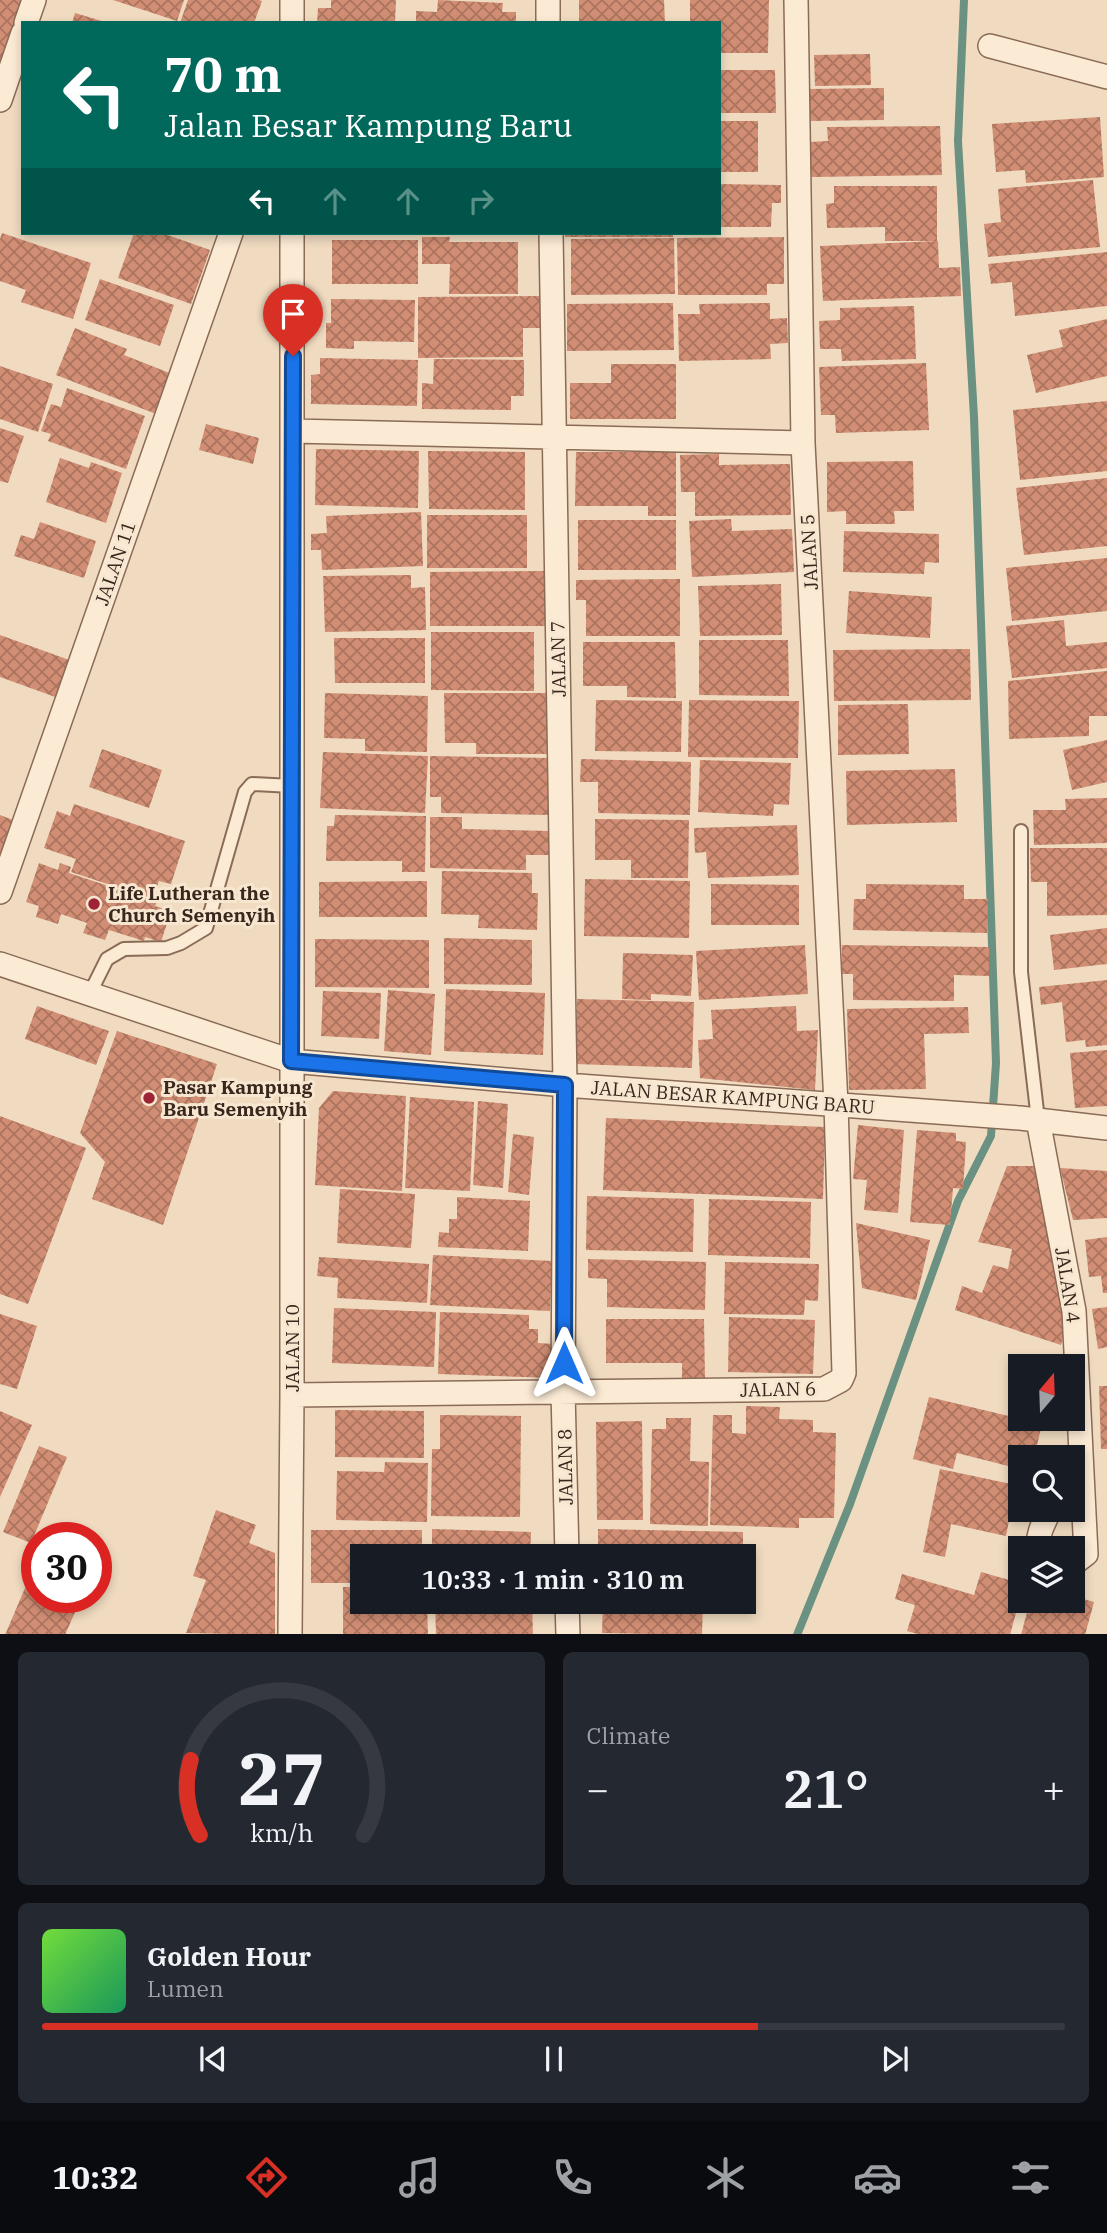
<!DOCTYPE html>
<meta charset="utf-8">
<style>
:root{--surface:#171b24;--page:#242831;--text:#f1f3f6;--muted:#9ea1a6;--line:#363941;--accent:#d93025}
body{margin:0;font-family:"IBM Plex Serif",serif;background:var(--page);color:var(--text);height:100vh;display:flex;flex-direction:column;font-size:26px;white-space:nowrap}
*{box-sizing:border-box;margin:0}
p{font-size:23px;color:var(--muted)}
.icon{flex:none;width:38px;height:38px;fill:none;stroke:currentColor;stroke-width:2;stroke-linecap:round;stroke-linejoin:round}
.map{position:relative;height:1634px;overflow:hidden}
.panel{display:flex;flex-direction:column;gap:18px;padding:18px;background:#0d0f14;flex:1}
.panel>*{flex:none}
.banner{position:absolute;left:21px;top:21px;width:700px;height:214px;border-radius:0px;box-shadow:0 4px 10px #0003;background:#00695c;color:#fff;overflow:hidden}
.needle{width:46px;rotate:19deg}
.controls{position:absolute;left:1008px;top:1354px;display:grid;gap:14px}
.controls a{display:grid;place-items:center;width:77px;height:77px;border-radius:0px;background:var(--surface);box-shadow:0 4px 10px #0003;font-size:35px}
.speed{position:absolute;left:21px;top:1522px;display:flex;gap:14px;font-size:35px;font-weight:700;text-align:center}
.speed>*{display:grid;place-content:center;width:91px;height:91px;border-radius:50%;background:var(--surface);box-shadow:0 4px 10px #0003;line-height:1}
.speed .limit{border:10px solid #d22;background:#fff;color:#111}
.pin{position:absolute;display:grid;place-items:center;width:60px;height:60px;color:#fff;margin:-72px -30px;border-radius:50% 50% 50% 0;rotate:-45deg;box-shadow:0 0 7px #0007}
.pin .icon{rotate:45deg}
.me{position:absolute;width:77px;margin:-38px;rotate:0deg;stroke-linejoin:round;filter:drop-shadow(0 0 5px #0008)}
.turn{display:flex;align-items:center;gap:24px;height:147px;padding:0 28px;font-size:32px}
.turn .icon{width:91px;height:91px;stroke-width:2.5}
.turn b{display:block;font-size:49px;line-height:60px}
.lanes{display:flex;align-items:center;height:66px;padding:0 28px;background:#0003;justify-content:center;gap:35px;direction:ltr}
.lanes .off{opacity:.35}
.big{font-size:52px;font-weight:600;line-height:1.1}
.panel .tile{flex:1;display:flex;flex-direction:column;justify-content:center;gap:10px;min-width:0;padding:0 24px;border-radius:10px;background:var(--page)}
.panel .dial{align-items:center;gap:0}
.dial svg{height:182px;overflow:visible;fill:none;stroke:var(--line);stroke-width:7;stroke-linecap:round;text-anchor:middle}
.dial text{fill:var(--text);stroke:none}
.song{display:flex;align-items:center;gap:21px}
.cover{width:84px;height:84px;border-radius:10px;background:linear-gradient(135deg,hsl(100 70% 55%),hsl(150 70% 35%))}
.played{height:7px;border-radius:4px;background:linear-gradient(90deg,var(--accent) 70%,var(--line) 70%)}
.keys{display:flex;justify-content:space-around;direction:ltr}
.heat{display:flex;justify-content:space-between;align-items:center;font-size:38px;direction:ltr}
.panel .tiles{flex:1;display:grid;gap:18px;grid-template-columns:1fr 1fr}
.tile:last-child{grid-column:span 2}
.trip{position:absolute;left:350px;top:1544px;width:406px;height:70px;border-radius:0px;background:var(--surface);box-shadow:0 4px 10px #0003;font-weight:600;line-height:70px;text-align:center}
.tabs{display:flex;height:112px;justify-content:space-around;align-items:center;background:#090b0e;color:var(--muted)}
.tabs .icon{width:49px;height:49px}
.tabs .on{color:var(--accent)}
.tabs b{font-size:32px;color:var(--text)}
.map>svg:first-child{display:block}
</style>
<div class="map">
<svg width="1107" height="1635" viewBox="0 0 1107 1635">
<defs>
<pattern id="building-cross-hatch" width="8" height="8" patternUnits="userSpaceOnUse" patternTransform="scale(1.75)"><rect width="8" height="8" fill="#d18e74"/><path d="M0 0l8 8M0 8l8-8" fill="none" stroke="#ab745e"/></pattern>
</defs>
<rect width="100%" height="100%" fill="#f0dbc0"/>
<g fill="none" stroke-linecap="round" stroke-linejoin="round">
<path stroke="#6a9182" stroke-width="8" d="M797,1635L850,1504L958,1201L991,1136L996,1063L974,417L958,141L964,0"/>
</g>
<path fill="url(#building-cross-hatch)" d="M0,0H26L0,75Z
M113,0H184L177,21Z
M188,0H259L262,1L254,23H180Z
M331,0H396L395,23H317L318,8H331Z
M438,0L503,3L502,12H516V23H416V11L437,12Z
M579,0H664L665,23H579Z
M690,0H769L768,53H719V23H690Z
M75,13L105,22V23H72Z
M870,54L871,85L815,86L814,55Z
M719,70H775L776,113H719Z
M884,88V120L807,121V89Z
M1100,117L1104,177L1026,183L1025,170L996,172L992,124Z
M719,121H758V172H719Z
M940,126L942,175L811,177L810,142L828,141L827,127Z
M1093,180L1100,247L988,257L984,224L1001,222L998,189Z
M719,184L781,185V203H772L771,227H719Z
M834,186H937V241H885V227L827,228L826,204L834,203Z
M2,233L91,263L73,319L21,302L26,290L0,281V239Z
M134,233H162L210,250L191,304L118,278Z
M565,233H673V237H565Z
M422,237H450L449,242H518V294H449L450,264H422Z
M784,237V284H767V295H678L677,238Z
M674,238L675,294L571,295V239Z
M332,240H418V284H332Z
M938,241L939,268L960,267L961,296L823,301L820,246Z
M1107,252V306L1015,316L1012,282L991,284L988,264Z
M100,279L174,305L160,346L85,320Z
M540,296V328H523V357L418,358V297Z
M331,299L415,300L414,342L354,341V349L326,348V323H331Z
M673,303L674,350L567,351V304Z
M770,303V319L787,318L788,343L770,344L771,359L679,361L678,314H700L699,304Z
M914,306L916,359L842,361L841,349H820L819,321L840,320V308Z
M1107,319V376L1036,393L1027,355L1063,347L1059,330Z
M75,328L127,349L124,355L172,374L156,414L56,375Z
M320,358L418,360L417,406L311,404V375L320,374Z
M434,359L524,360V396H511V410L422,409V383L433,384Z
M926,363L929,430L836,433L835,415H821L819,367Z
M611,364H676V419H570V383H611Z
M0,366L53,384L38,432L0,419Z
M67,388L145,416L126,469L48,441L51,434L41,431L51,404L61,407Z
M1107,401V471L1020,480L1013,410Z
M206,424L259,438L253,464L199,450Z
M0,428L24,436L8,483L0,481Z
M316,449L419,451L418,508L315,505Z
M428,451L525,452V510L429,509Z
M576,452H676V516H648V506H575Z
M719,454V465L790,464L791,515L695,516V492H681L680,455Z
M60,458L89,468L91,462L122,473L106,523L46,502Z
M913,461L914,511H894L895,524H846V511L827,512V462Z
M1107,478V546L1024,555L1016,488Z
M421,512L423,566L322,570L321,550H311V534L327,533L326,516Z
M427,515H527V568H427Z
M731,519L732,531L792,529L794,572L692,577L689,521Z
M578,520H676V570H578Z
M40,522L96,541L84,578L14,556L21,535L34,539Z
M844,531L939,534V563L925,562L924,574L843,572Z
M1107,558V611L1012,621L1006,568Z
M548,571V626H430V572Z
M411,575V588L425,587L426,630L325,632L323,576Z
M680,579V636H586V600H576V580Z
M781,584L782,635L700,636L698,586Z
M849,591L932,597L930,638L846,633Z
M1064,620L1066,646L1107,642V668L1012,678L1006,626Z
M431,632H534V691L431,690Z
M0,635L72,661L58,698L0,677Z
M334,638H425V683H335Z
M699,640H788L789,696L699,695Z
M583,642H675L676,698L627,697V686H583Z
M970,649L971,700L834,701L833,650Z
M1107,671V716H1089V736L1009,739L1008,681Z
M325,693L428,696L427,752L365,751V739L324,738Z
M444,693H548V754H476V743H445Z
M596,700L682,701L681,752L595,751Z
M689,700L799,701L798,758L688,757Z
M908,704L909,754L838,755V705Z
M1107,740V782L1072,790L1063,750Z
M102,749L162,770L149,808L89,787Z
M323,752L428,756L425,813L320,808Z
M430,756L549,758L548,815L441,813V797H430Z
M581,759L691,762L690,815L598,813V782H580Z
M700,760L791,763L789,805L774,804L773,816L698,812Z
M955,769L957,822L847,825L846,771Z
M1107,798V843L1034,845L1033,810H1066L1065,799Z
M74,804L185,841L171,884L159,881L153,899L71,872L76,859L44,848L57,811L70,816Z
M0,815L13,820L0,855Z
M335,815L426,816L425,872H402V861H326L327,826H334Z
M430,817H462V829L550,831L549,855H526V870L430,868Z
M595,819L689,820L688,878H631V860H595Z
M797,825L799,875L708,878L706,852L695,853L694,828Z
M1030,848H1107V915L1047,916V882H1031Z
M39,863L58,870L60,863L71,867L69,873L157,902L155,906L171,911L161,942L145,937L144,941L109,930L105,940L83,933L87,923L61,914L58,924L36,917L39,906L26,902Z
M442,871L532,873V893H538L537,930L478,928L479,915L441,914Z
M585,879L690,881L689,938L584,936Z
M427,881V917H319V882Z
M711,884L799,885V925H711Z
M866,884L964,885V899H988L987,933L853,930L854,899H866Z
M1107,928V964L1054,970L1050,935Z
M444,938L532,940V985L444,984Z
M315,939L429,940V988L315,987Z
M805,945L808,994L699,1000L696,951Z
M842,945L989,947V976L954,975V1001L853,1000V974H842Z
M623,953L693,955L691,996L651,994V1000L622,999Z
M1107,980V1045L1086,1047L1085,1040L1066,1042L1062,1002L1041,1005L1039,987Z
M446,989L545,993L543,1055L444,1051Z
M388,990L435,994L431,1055L384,1051Z
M323,991L381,993L379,1039L321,1036Z
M577,999L694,1002L692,1068L575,1064Z
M37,1006L109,1031L96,1065L25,1039Z
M796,1006L797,1031L818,1030L815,1090L700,1078L698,1040L713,1039L711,1010Z
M968,1007L969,1033L924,1034L926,1089L849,1090L847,1009Z
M117,1031L217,1064L163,1225L92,1199L105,1162L80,1133Z
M1107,1050V1106L1075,1108L1070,1053Z
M333,1091L406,1096L402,1191L315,1185L319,1108Z
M410,1097L474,1102L470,1191L405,1188Z
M478,1101L508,1104L503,1188L473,1185Z
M0,1116L86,1148L28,1304L0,1294Z
M606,1118L825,1127L823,1199L603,1190Z
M858,1125L904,1130L898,1213L864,1210L867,1180L853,1179Z
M917,1130L956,1133V1141L966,1142L963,1189L953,1188L950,1225L910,1222Z
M513,1134L534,1137L529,1195L508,1192Z
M1007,1166H1036L1067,1323L1061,1345L955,1310L962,1286L982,1293L993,1265L1008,1269L1012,1249L978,1242Z
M1060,1168L1107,1171V1218L1073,1220Z
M340,1189L415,1194L411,1248L337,1243Z
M587,1196L694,1199L693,1252L586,1250Z
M457,1197L530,1201L528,1251L438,1247L439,1232L449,1233V1219H457Z
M709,1199L811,1202L810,1258L708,1255Z
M856,1223L930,1240L916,1300L862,1288Z
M1107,1237V1293H1103L1101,1276L1089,1277L1085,1240Z
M433,1255L552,1261L550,1311L430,1305Z
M319,1257L429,1264L427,1303L337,1298L338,1278L317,1276Z
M588,1259L706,1262L705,1310L607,1307V1279L588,1278Z
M725,1262L819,1264L818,1301L805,1300L804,1315L724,1314Z
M1107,1307V1347L1098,1349L1092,1309Z
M334,1308L436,1312L434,1367L332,1363Z
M440,1312L529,1315V1329H538V1343L554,1344L553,1378L438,1374Z
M0,1314L37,1326L17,1389L0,1384Z
M729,1317L815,1320L813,1374L728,1372Z
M606,1319H704L705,1379L682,1378V1363H606Z
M1099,1386H1107V1449H1101Z
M929,1397L1042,1424L1034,1458L1020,1455L1016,1468L957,1453L953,1469L913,1459Z
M746,1406L780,1407L779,1419L813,1420V1432L836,1433L834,1518H799V1528L710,1525L713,1415H732V1433L746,1434Z
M335,1410L424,1411V1458L335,1457Z
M0,1411L32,1425L0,1497Z
M440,1415L521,1416L520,1517L431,1516L432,1449H440Z
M666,1418H691L690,1461L709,1462L708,1526L650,1524L652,1429H666Z
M642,1421L643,1520H597L596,1422Z
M39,1446L67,1457L31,1543L3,1532Z
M385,1462L428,1463L427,1522L336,1520L337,1471L384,1472Z
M940,1469L1016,1485L1006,1536L951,1524L945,1557L923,1552Z
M216,1510L256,1525L249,1543L275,1553V1635L186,1633L206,1580L193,1576Z
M432,1529L531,1532L530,1556H432Z
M598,1529L743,1532V1556L598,1554Z
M311,1530H422V1556H362V1583H311Z
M981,1572L1020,1583V1598L1010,1635H921L907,1631L915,1605L895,1599L902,1574L974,1595Z
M28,1581L37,1585V1598H66L79,1603L65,1635H5Z
M343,1587H362V1601H427L428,1635H343Z
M1073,1596L1094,1602L1085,1635H1021L1030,1601H1073Z
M435,1601H532L533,1635H436Z
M603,1601H703L702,1635L602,1633Z"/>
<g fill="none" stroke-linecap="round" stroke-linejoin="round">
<g stroke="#8a6b57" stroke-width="16">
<path id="lane" d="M1021,831V972L1038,1120
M89,995L107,959L124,949L167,948L181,943L206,928L245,792L252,784L292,786"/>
</g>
<g stroke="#8a6b57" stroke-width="26">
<path id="street" d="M548,0V23
M26,23L34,0
M292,23V0
M990,46L1107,77
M0,100L23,33
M551,233L565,1085L563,1391L567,1556
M293,431L803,443
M0,892L231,233
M0,964L291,1061L565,1085L1020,1118L1107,1128
M1038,1120L1074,1311L1086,1554L1073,1564
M292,1395L824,1389L841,1380L844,1373L836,1104L803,443L796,0
M1039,1549C1036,1536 1044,1522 1050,1510
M567,1601L568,1635
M290,1635L292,1395V233"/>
</g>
<use href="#lane" stroke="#fbead4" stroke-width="12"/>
<use href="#street" stroke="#fbead4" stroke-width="23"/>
</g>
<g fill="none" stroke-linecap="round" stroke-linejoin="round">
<g stroke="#114b97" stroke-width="18">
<path id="route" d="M293,356L291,1061L565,1085L564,1363"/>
</g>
<use href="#route" stroke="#1a73e8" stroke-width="12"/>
</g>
<g fill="#9d2335" stroke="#f7e7d0" stroke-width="2.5">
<circle cx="94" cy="904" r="7"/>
<circle cx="149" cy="1098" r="7"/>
</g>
<g text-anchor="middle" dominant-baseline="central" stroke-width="6" stroke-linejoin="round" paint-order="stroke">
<g font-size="19" fill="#39261c" stroke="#f7e7d0">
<text transform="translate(809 552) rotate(-93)">JALAN 5</text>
<text transform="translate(115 563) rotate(-71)">JALAN 11</text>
<text transform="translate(558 659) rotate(-91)">JALAN 7</text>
<text transform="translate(733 1097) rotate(4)">JALAN BESAR KAMPUNG BARU</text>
<text transform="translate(1068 1285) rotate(81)">JALAN 4</text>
<text transform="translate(292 1348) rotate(-90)">JALAN 10</text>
<text transform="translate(778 1389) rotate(-1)">JALAN 6</text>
<text transform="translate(565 1467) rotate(-91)">JALAN 8</text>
</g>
<g font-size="19" font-weight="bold" fill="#39261c" stroke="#f7e7d0" text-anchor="start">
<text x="108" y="893">Life Lutheran the<tspan x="108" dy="22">Church Semenyih</tspan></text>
<text x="163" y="1087">Pasar Kampung<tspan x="163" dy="22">Baru Semenyih</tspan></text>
</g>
</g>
</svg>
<div class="controls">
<a><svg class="needle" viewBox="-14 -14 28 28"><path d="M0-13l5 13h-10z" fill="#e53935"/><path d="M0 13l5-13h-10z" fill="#9ea1a6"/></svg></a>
<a><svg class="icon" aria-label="search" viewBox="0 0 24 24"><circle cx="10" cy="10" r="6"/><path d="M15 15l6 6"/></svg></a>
<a><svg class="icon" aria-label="layers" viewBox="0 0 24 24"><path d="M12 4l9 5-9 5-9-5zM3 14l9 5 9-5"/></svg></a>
</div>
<div class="speed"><div class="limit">30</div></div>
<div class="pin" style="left:293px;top:356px;background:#d93025"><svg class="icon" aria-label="arrive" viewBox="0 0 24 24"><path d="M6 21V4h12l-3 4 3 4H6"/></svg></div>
<svg class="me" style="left:564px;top:1363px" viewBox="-20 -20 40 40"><path d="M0-17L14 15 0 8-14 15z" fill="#1a73e8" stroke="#fff" stroke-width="4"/></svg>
<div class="trip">10:33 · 1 min · 310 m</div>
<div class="banner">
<div class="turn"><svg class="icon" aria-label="left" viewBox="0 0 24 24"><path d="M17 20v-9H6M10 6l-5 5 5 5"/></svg><div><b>70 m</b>Jalan Besar Kampung Baru</div></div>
<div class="lanes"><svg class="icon" aria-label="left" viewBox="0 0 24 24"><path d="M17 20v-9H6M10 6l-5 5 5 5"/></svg><svg class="icon off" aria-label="ahead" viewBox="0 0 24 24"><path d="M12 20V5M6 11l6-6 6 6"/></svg><svg class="icon off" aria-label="ahead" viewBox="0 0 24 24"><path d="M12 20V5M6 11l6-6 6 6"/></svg><svg class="icon off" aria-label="right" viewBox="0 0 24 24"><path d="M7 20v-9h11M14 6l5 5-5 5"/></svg></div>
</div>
</div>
<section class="panel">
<div class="tiles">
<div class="tile dial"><svg viewBox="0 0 100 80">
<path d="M14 69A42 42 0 1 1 86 69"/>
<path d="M14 69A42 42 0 0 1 10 36" stroke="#d93025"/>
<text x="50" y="56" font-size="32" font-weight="700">27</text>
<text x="50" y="72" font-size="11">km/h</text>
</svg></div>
<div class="tile"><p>Climate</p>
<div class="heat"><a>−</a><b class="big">21°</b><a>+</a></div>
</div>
<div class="tile">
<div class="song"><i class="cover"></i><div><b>Golden Hour</b><p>Lumen</p></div></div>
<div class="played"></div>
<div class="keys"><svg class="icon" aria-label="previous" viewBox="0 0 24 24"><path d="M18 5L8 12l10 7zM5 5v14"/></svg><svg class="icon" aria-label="pause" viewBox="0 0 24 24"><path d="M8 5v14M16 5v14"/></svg><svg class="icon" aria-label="next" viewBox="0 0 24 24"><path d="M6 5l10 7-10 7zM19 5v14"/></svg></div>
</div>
</div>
</section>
<nav class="tabs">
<b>10:32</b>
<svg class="icon on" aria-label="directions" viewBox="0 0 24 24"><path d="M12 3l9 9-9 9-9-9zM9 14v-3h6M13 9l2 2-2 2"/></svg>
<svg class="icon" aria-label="music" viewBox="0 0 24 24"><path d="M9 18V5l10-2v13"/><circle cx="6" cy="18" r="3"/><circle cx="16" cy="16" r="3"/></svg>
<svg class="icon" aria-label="phone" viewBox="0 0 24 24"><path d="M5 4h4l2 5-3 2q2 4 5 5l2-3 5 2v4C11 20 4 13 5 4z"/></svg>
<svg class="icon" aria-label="climate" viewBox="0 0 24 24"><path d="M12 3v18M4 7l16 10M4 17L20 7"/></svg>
<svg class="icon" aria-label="car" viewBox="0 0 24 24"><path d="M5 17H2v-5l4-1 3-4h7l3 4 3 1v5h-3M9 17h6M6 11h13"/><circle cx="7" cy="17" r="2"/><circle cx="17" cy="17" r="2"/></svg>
<svg class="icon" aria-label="filters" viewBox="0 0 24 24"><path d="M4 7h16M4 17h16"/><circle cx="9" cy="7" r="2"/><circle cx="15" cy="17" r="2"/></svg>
</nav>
